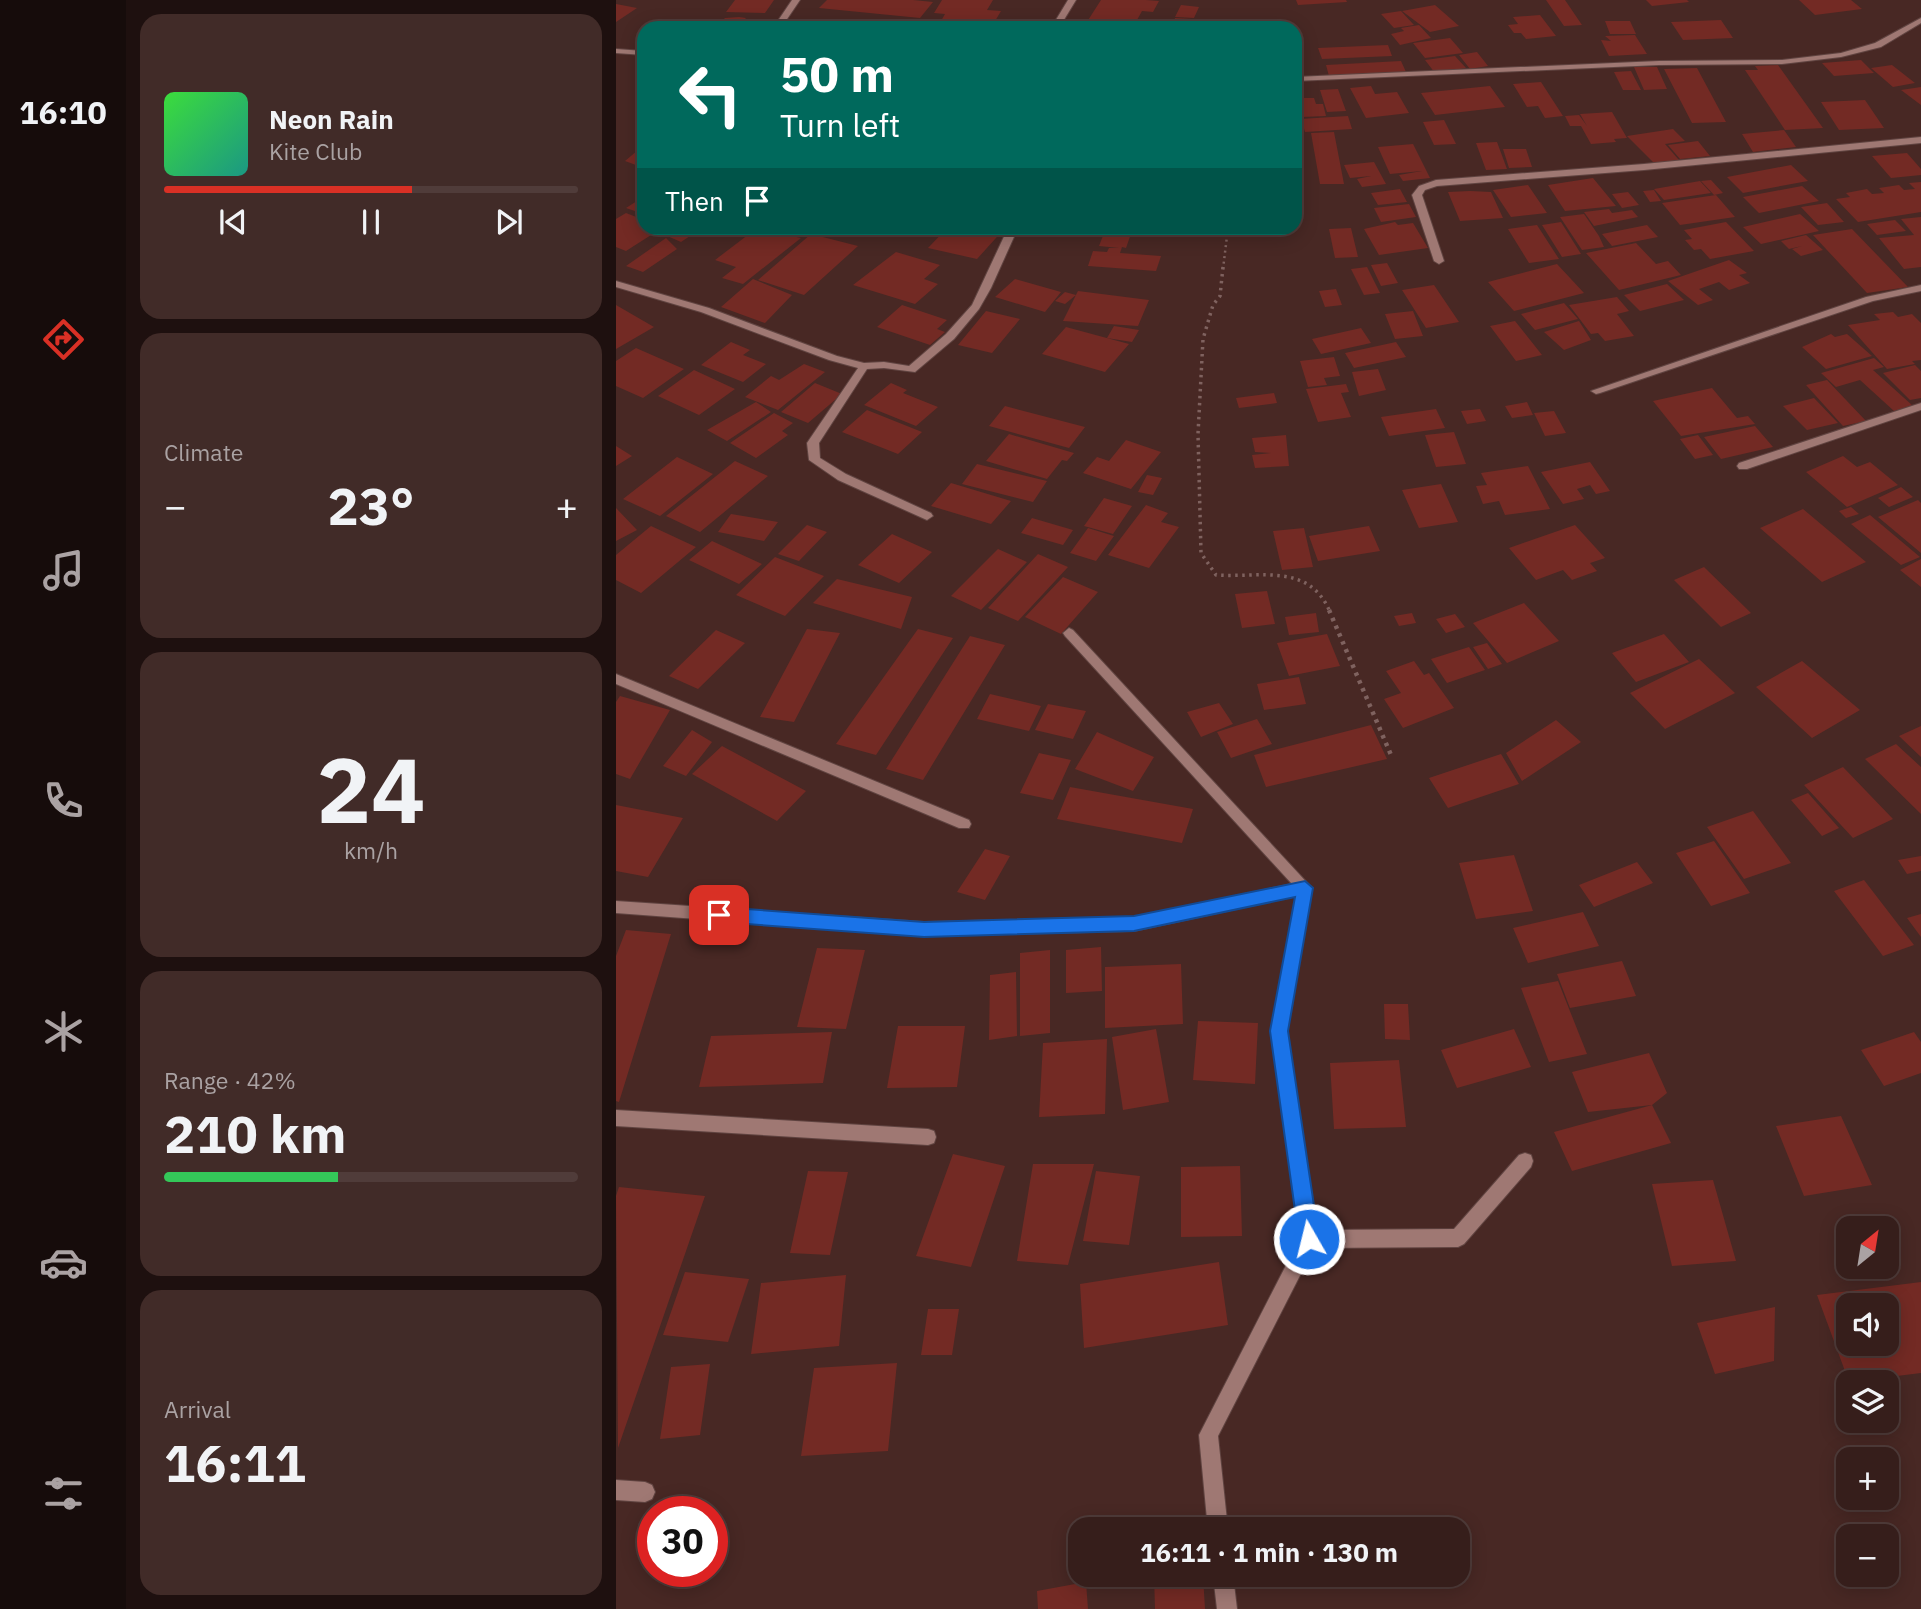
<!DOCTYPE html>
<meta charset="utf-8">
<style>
:root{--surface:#361e1b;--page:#412b28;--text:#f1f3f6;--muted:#aaa2a3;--line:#503c3a;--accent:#d93025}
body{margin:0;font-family:"IBM Plex Sans",sans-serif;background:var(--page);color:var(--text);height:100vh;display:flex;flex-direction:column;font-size:26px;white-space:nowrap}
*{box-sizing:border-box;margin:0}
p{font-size:23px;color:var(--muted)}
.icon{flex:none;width:38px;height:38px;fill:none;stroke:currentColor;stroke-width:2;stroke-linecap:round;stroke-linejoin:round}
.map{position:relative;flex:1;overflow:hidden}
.drawer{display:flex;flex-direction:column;gap:14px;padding:14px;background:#1e100f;width:490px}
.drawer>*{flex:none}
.banner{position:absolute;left:21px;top:21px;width:665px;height:214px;border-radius:21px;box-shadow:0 4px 18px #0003,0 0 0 2px var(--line);background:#00695c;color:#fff;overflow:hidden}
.needle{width:46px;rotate:30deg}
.tools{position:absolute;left:1220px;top:1216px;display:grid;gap:14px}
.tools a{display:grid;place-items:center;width:63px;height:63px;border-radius:14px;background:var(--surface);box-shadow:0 4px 18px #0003,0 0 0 2px var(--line);font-size:35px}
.speed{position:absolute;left:21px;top:1496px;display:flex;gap:14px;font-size:35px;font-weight:700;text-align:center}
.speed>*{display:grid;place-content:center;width:91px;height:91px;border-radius:50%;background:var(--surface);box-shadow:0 4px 18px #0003,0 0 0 2px var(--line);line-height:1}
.speed .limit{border:10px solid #d22;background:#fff;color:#111}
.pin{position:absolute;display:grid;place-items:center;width:60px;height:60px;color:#fff;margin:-30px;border-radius:14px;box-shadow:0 4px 10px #0006}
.me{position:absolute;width:77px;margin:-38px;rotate:352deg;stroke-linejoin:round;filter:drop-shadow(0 0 5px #0008)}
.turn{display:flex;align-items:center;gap:24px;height:147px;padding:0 28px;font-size:32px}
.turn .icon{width:91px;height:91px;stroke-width:2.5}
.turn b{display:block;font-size:49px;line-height:60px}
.then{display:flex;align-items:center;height:66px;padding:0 28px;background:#0003;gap:14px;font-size:26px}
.big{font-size:52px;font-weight:700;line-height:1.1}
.drawer .card{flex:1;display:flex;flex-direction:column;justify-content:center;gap:10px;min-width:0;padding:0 24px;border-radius:21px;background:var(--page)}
.drawer .dial{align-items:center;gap:0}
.dial b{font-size:91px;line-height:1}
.song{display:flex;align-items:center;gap:21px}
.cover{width:84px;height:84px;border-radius:10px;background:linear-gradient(135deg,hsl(120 70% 55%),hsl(170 70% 35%))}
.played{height:7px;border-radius:4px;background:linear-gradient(90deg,var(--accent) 60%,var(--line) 60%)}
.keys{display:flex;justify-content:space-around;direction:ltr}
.heat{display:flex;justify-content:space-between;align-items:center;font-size:38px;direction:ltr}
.charge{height:10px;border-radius:5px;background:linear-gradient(90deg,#34c759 42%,var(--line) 0)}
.trip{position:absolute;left:452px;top:1517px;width:402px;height:70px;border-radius:21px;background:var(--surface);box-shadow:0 4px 18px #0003,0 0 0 2px var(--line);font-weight:700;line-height:70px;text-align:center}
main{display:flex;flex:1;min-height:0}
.menu{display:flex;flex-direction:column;width:126px;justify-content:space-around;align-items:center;background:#160c0b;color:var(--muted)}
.menu .icon{width:49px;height:49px}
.menu .on{color:var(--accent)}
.menu b{font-size:32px;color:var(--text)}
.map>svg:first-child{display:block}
</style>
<main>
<nav class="menu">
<b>16:10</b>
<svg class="icon on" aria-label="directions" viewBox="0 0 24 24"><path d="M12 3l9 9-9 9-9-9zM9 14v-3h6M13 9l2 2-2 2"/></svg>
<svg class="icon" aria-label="music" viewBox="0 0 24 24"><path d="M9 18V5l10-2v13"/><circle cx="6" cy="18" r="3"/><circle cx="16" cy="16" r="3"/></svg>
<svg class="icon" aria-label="phone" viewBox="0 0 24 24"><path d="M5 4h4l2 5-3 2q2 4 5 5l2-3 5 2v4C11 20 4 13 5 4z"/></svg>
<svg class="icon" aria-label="climate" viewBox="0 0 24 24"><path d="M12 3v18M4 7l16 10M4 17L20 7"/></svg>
<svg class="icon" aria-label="car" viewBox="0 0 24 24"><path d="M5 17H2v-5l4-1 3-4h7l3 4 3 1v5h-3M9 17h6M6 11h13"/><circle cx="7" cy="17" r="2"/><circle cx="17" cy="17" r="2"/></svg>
<svg class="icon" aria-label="filters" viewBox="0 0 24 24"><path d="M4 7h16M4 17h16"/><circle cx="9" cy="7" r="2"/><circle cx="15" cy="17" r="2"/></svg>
</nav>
<section class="drawer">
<div class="card">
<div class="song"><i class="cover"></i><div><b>Neon Rain</b><p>Kite Club</p></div></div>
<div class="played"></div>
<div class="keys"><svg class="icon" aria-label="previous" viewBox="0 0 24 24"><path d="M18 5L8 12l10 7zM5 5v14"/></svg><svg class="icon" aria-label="pause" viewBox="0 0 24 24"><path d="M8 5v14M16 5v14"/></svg><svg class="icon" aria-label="next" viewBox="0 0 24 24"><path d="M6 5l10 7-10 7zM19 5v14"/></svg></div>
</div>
<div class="card"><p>Climate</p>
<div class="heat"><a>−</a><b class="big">23°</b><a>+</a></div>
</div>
<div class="card dial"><b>24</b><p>km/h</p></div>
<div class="card"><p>Range · 42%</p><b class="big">210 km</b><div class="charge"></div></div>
<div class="card"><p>Arrival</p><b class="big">16:11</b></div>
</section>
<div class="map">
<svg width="1305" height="1609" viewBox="0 0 1305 1609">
<rect width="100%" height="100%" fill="#482824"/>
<path fill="#732a24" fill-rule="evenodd" d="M119,0H158L149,13L110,12Z
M211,0H297L317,2L304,18L203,8Z
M326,0H377L371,10L385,11L375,28L310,25L313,21H325L329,14L318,13Z
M485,0H530L543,1L537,12L526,11L521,20L531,22L528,28H467Z
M680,0H730L731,2L682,5Z
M930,0H949L966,25L948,26Z
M1030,0H1071L1073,2L1036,6Z
M1183,0H1235L1246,9L1199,15Z
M0,4L21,8L0,22Z
M565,5L583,7L578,18L559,17Z
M819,5L843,26L814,32L786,11Z
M785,11L798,25L778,28L765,14Z
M924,15L940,36L910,39L905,33H898L892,25L902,24L897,17Z
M109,18L123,17L130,18L120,28H99Z
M559,18L576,19L603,21L601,28H556Z
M183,19L291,26L176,28Z
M1105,20L1117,38L1067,40L1055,22Z
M103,21L96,28H57L63,22Z
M989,21H1014L1020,34H994Z
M803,25L815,38L784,45L775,34L788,31L785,28Z
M1019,35L1031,54L993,56L985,40L995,41L989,36Z
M834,38L847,53L809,58L797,43Z
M772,45L776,56L706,59L702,48Z
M861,52L872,66L854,69L843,55Z
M839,56L850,68L819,73L809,60Z
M1245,60L1258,73L1218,76L1206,63Z
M785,61L790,72L713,76L710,65Z
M1162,65L1207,128L1169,130L1129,70H1142L1139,66Z
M1276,65L1299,83L1277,87L1255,68Z
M1018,67H1041L1051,89L1028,90Z
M1081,68L1110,122L1076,123L1048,69Z
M1015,71L1025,90H1007L998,72Z
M925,82L947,116L929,118L922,106L911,107L897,84Z
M755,86L759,94L781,92L793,113L750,118L734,88Z
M874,86L889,107L819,115L805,93Z
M1305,87V105L1285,90Z
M722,89L730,111L711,112L704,90Z
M679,93L684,119L732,116L736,129L689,132L686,122H679Z
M684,98H698L700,104H707L710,116L686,117Z
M1249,100L1268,128L1223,130L1205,102Z
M996,112L1011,138L998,139L1000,142L975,144L965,126H954L949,116L963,115L971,126L964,114Z
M828,120L840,144L818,145L807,122Z
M684,123L687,140L679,141V124Z
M1057,129L1069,141L1049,144L1063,160L1039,164L1011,136Z
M1168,130L1180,147L1137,152L1126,134Z
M718,132L728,184H704L695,133Z
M1082,141L1094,156L1064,159L1052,145Z
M881,142L891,169L870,170L860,143Z
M797,144L814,178L787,181L783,175L806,171L774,174L762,147Z
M28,145V168L9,161Z
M887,149H910L916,167L893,168Z
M1291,153L1305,169V175L1275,178L1256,156Z
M758,162L770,184L746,187L741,179L755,176L734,178L728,165Z
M1175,165L1192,181L1127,193L1111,177Z
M977,178L1000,206L949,211L932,185Z
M1095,180L1107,193L1098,195L1085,181Z
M1084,181L1095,193L1048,200L1038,189Z
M1305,182V212L1242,222L1220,199L1234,197L1230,193L1251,189L1256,194L1268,193L1263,188L1283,185L1288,190L1299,189L1293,183Z
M912,185L931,213L895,217L877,190Z
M1186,186L1203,201L1143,213L1127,197Z
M784,189L791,202L762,205L755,193Z
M1038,190L1045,201L1034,202L1027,191Z
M854,191L875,192L887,218L844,221L832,192Z
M1012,192L1023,205L1006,208L996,194Z
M1100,195L1119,217L1064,225L1046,203Z
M21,201L28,203V214L10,208Z
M1211,203L1228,222L1202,225L1185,207Z
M793,204L800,217L765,222L758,208Z
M993,209L996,213L1016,210L1022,217L978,226L968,212Z
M10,213L28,220V228H46L10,251L0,247V219Z
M968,214L983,236L988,247L966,250L944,217Z
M1184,214L1203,231L1145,244L1127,227Z
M1305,217V267L1288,269L1263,238L1298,235L1285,219Z
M1279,220L1290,231L1261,235L1251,224Z
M779,222L782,225L797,223L812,248L763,255L748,229Z
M945,222L965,254L946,257L926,225Z
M1110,222L1138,251L1094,259L1085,249L1078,250L1069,240L1076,239L1068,230Z
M921,225L943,259L913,263L892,229Z
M1031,225L1042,237L996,246L986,234Z
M61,228L77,234L65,242L49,235Z
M141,228L185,238L127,284L106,278L120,267L99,260Z
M331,228H389L361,259L312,248Z
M490,228H517L510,248L506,247L504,253L545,256L540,271L472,266L477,251L491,252L493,248H503L483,246Z
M735,228L742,257L719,258L713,229Z
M1236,229L1292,287L1251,293L1197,235Z
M195,234L242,246L188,295L142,280Z
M1190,235L1207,250L1185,256L1176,249L1186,246L1173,249L1165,241Z
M50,238L61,249L27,272L10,266Z
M1020,243L1040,264L1052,261L1065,275L1003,290L970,253Z
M280,252L324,265L308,279L322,284L299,304L237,285Z
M1113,260L1131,273L1123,275L1134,283L1113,290L1103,282L1083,289L1097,300L1082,305L1052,281Z
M771,263L782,283L765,286L755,265Z
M941,264L968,293L898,311L872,282Z
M751,267L764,293L748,295L735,269Z
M137,279L176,295L149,323L105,307Z
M399,279L445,292L429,312L379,297Z
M1051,284L1068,300L1024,311L1008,295Z
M818,285L843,322L810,328L786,290Z
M720,289L726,305L709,307L703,291Z
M462,291L533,300L522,326L447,321Z
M449,292L460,295L449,304L439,301Z
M1001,297L1013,311L1001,314L1018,336L989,341L982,333L975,334L953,305Z
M948,303L962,319L919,330L905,314Z
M0,305L38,327L0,349Z
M286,305L331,320L321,329L329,332L314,345L261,327Z
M370,311L404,319L376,353L342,345Z
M797,311L807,336L779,339L769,314Z
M1277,312L1282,317L1296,314L1305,323V360L1296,361L1299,364L1271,369L1232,325L1264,320L1258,314Z
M899,321L926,355L900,361L874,326Z
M963,321L975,340L948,350L928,332Z
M498,326L523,330L516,342L491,338Z
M450,327L487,337L513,344L489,372L426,354Z
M745,328L755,343L705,354L696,339Z
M1215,334L1219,337L1231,334L1256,356L1210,369L1186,347Z
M115,342L134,350L127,355L150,364L127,382L85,365Z
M780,342L790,357L738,368L729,353Z
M20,348L68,369L27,398L0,386V361Z
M718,357L724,376L708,378L711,385L692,387L684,361Z
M1258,358L1268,367L1257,370L1297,406L1278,411L1244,380L1220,387L1205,373Z
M188,364L209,372L162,410L129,397L155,376L163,380Z
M1299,365L1305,371V398L1294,400L1267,373Z
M762,369L770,390L743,396L736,372Z
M78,370L119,389L83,415L42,396Z
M1211,380L1250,421L1227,426L1190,385Z
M199,383L226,394L192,423L165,412Z
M275,383L291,390L287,393L322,407L300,426L248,405Z
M730,384L733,392L725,393L735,417L702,422L690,389Z
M1096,388L1121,418L1132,416L1139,424L1065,436L1037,401Z
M658,393L661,403L623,408L620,398Z
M1198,398L1222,423L1191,430L1167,406Z
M140,402L155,412L111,441L91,430Z
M911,402L917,415L896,418L889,406Z
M389,406L469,427L453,448L373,426Z
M820,409L829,428L773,436L765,417Z
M864,409L870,421L851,424L845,411Z
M251,410L306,432L282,454L226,432Z
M938,411L950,433L929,436L918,413Z
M158,413L177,423L166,431L172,435L140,458L114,443Z
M1139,426L1157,447L1105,459L1088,437Z
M838,432L850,464L820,467L809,435Z
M393,434L458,453L451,461L446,460L431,479L370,461Z
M670,435L673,466L639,468L636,455L655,453L639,452L636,438Z
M1082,435L1097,455L1079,459L1064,439Z
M510,440L545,452L515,489L467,473L481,457L493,461Z
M0,446L16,456L0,466Z
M1227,456L1241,467L1254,462L1282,485L1231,507L1190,472Z
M61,457L97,474L44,516L7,499Z
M119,461L152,476L84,532L50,516Z
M974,462L994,491L980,494L974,485L961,489L968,499L947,504L925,472Z
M361,464L431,481L417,502L346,484Z
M912,466L934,509L889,515L883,501L867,504L860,486L871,485L865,473Z
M531,475L546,478L537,495L522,492Z
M335,483L395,501L375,524L315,506Z
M825,484L842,522L803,528L786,490Z
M1285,487L1297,497L1273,507L1262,498Z
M488,498L516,506L497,534L468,526Z
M1302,500L1305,503V553L1262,517Z
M530,505L552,513L545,522L563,527L533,568L492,555Z
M1235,507L1243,514L1230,518L1223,511Z
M0,508L21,530L0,541Z
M1187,509L1250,562L1206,582L1144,528Z
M115,514L162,522L148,541L102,532Z
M1254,515L1304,557L1285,565L1235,524Z
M416,518L457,530L447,545L405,533Z
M191,525L211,532L183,561L162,554Z
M959,525L989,558L974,563L981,571L956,580L947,570L920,580L893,548Z
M35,526L80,547L25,593L0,580V555Z
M753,526L764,551L702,561L693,536Z
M472,528L498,536L480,561L454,553Z
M688,528L697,567L666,570L657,531Z
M276,534L316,552L283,583L242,565Z
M96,541L146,564L123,584L73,560Z
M382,549L411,562L365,610L335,596Z
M422,554L452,567L402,621L372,608Z
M159,557L208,576L169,616L120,595Z
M1305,559V587L1284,570Z
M1088,567L1135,613L1105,627L1058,580Z
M447,577L482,592L445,634L409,617Z
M221,579L296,597L285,629L197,603Z
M651,591L659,624L626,628L619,594Z
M908,603L943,641L891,663L857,623Z
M700,613L703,632L673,635L669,617Z
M796,613L800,623L783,626L778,616Z
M839,614L849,627L830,633L820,619Z
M191,629L224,633L178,722L144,717Z
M302,629L337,638L260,755L220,744Z
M100,630L129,643L82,689L53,676Z
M711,634L724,666L673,676L661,643Z
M1048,634L1073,662L1020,682L996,653Z
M354,636L389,645L307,780L270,769Z
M871,643L886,664L872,669L857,647Z
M853,647L869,670L831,683L815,659Z
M1083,659L1119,693L1049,729L1014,693Z
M798,661L808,675L813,673L838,708L787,728L768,699L785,693L770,671Z
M1186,661L1244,710L1196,738L1140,687Z
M683,677L690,704L648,710L641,684Z
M374,694L425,706L413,731L361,719Z
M4,696L54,710L14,779L0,774V702Z
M603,703L617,724L585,737L571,712Z
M432,704L470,711L457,739L419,730Z
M641,719L656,744L615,758L601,732Z
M940,720L965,742L906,781L890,753Z
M755,725L771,759L650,787L638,755Z
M1305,726V757L1283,736Z
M76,730L96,742L70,776L47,766Z
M481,732L538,757L517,791L459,769Z
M1280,744L1305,767V814L1249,759Z
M106,746L190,791L161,821L76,774Z
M423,753L455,760L437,800L404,793Z
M885,754L903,784L832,808L813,778Z
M1227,767L1277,819L1237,838L1188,785Z
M454,787L577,809L566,843L441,819Z
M1192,793L1223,828L1206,836L1175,800Z
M0,805L67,818L32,877L0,871Z
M1137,811L1175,863L1128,879L1091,827Z
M1098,841L1134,893L1095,906L1060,853Z
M369,849L394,856L369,900L341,892Z
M898,855L917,911L860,919L843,863Z
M1305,856V871L1291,874L1282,860Z
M1021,862L1037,883L978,907L963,885Z
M1248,880L1298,945L1267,956L1218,891Z
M967,912L983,946L912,963L897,928Z
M1305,914V937L1291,918Z
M10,930L55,934L3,1102L0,1101V956Z
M485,947L486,991L450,993V950Z
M201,948L249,950L230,1029L181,1027Z
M434,950V1033L404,1036V953Z
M1006,961L1020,996L954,1008L941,974Z
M565,964L567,1024L489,1028V967Z
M400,972L401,1036L373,1040L374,975Z
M942,981L971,1054L933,1062L905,988Z
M768,1004H792L794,1040L769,1039Z
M582,1021L642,1023L639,1084L577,1080Z
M282,1026H349L341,1087L271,1088Z
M540,1029L553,1102L507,1110L496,1037Z
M898,1029L915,1067L841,1088L825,1050Z
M216,1032L207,1083L83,1087L95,1036Z
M1298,1032L1305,1042V1073L1268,1086L1245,1050Z
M491,1039L489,1114L423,1117L427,1043Z
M1033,1053L1051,1093L1036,1105L1055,1143L956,1171L938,1132L1036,1105L972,1112L956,1072Z
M783,1060L790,1127L718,1129L714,1063Z
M1225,1116L1256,1185L1188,1196L1160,1126Z
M337,1154L389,1166L355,1267L300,1256Z
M417,1164H478L452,1265L401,1261Z
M624,1166L626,1236L565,1237V1167Z
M192,1171L232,1172L214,1255L174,1253Z
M480,1171L524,1176L513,1245L467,1241Z
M1097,1180L1120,1261L1056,1266L1036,1184Z
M3,1187L89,1196L2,1448L0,1196Z
M603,1262L612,1325L468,1348L464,1284Z
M69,1272L133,1279L112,1342L47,1335Z
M230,1275L223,1346L135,1354L145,1283Z
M1305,1282V1373L1233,1382L1201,1295ZM1232,1306H1270V1344H1232Z
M1159,1307L1158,1361L1099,1374L1081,1323Z
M312,1309H343L336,1355H305Z
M281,1363L272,1451L185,1456L198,1368Z
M94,1364L84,1435L44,1439L55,1367Z
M538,1575H587L589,1609H539Z
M470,1582L472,1609H422L421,1591Z"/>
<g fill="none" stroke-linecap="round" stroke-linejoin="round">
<g stroke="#604441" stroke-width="2">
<path id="lane" d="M176,0H184L165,28H157Z
M452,0H460L443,28H435Z"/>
</g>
<g stroke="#604441" stroke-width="2">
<path id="street" d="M1305,18V23L1265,47L1225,57L1166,64L1043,65L679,81V77L1043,61L1166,60L1225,53L1259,43Z
M0,49L28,51V55L0,53Z
M1305,137V143L1028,170L821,186L809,190L806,195L828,261L823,264L818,261L796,195L803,186L820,180L1028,164Z
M392,228H402L375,288L363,309L338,339L299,372L268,368L251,369L203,443L204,458L230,474L315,513L317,516L311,520L222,480L193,460L191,443L242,368L213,360L85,312L0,287V281L93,308L221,356L248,363L268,362L293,366L330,334L356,305Z
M1305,285V291L1257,301L984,393L980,394L975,391L1250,297Z
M1305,403V410L1131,469H1123L1121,466L1123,463Z
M453,628L457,630L696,888L671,1031L700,1230L838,1229L903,1155L909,1153L915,1155L917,1161L915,1167L848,1244L842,1247L698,1248L602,1436L612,1530H592L583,1435L684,1238L655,1031L680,896L518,931L308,936L0,913V901L308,922L518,917L676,884L449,636L447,633Z
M0,674L353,820L355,824L353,828H343L0,684Z
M0,1110L312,1129L318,1131L320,1137L318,1143L312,1145L0,1126Z
M0,1480L29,1482L36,1485L39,1492L36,1499L29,1502L0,1500Z
M597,1575H617L621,1609H601Z"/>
</g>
<path stroke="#7f625f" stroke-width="2.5" stroke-dasharray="2 3.5" stroke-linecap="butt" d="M607,269L612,228"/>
<path stroke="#7f625f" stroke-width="3.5" stroke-dasharray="2.5 4.5" stroke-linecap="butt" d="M607,267L604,296L597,305L587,339L582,434L585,553L600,575C644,578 693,562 714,612"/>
<path stroke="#7f625f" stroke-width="4.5" stroke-dasharray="3.5 5" stroke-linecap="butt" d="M713,610L775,755"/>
<use href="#lane" fill="#9f7873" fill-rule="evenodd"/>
<use href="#street" fill="#9f7873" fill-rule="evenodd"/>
</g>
<path fill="#1a73e8" stroke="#114b97" stroke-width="2" d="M689,881L697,888L672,1031L703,1239L700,1246L693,1249L686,1246L683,1239L654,1031L679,897L518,931L308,937L103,922L94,915L103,907L308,922L518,916Z"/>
</svg>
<div class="tools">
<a><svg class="needle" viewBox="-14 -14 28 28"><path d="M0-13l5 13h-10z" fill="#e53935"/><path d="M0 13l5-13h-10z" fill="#aaa2a3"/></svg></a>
<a><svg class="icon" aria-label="sound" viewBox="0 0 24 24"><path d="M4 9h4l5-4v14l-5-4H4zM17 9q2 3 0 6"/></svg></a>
<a><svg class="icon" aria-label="layers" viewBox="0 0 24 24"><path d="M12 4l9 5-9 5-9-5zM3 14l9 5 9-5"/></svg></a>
<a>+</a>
<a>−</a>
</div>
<div class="speed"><div class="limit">30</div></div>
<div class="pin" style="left:103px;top:915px;background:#d93025"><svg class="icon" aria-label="arrive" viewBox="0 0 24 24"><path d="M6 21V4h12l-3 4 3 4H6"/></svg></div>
<svg class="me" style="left:693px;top:1239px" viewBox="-20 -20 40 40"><circle r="17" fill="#1a73e8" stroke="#fff" stroke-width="3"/><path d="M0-11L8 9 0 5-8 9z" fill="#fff"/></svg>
<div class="trip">16:11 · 1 min · 130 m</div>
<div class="banner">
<div class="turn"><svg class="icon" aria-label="left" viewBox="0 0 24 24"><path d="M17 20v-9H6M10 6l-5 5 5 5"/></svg><div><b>50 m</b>Turn left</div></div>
<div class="then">Then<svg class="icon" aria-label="arrive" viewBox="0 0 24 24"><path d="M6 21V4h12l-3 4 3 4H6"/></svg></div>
</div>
</div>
</main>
